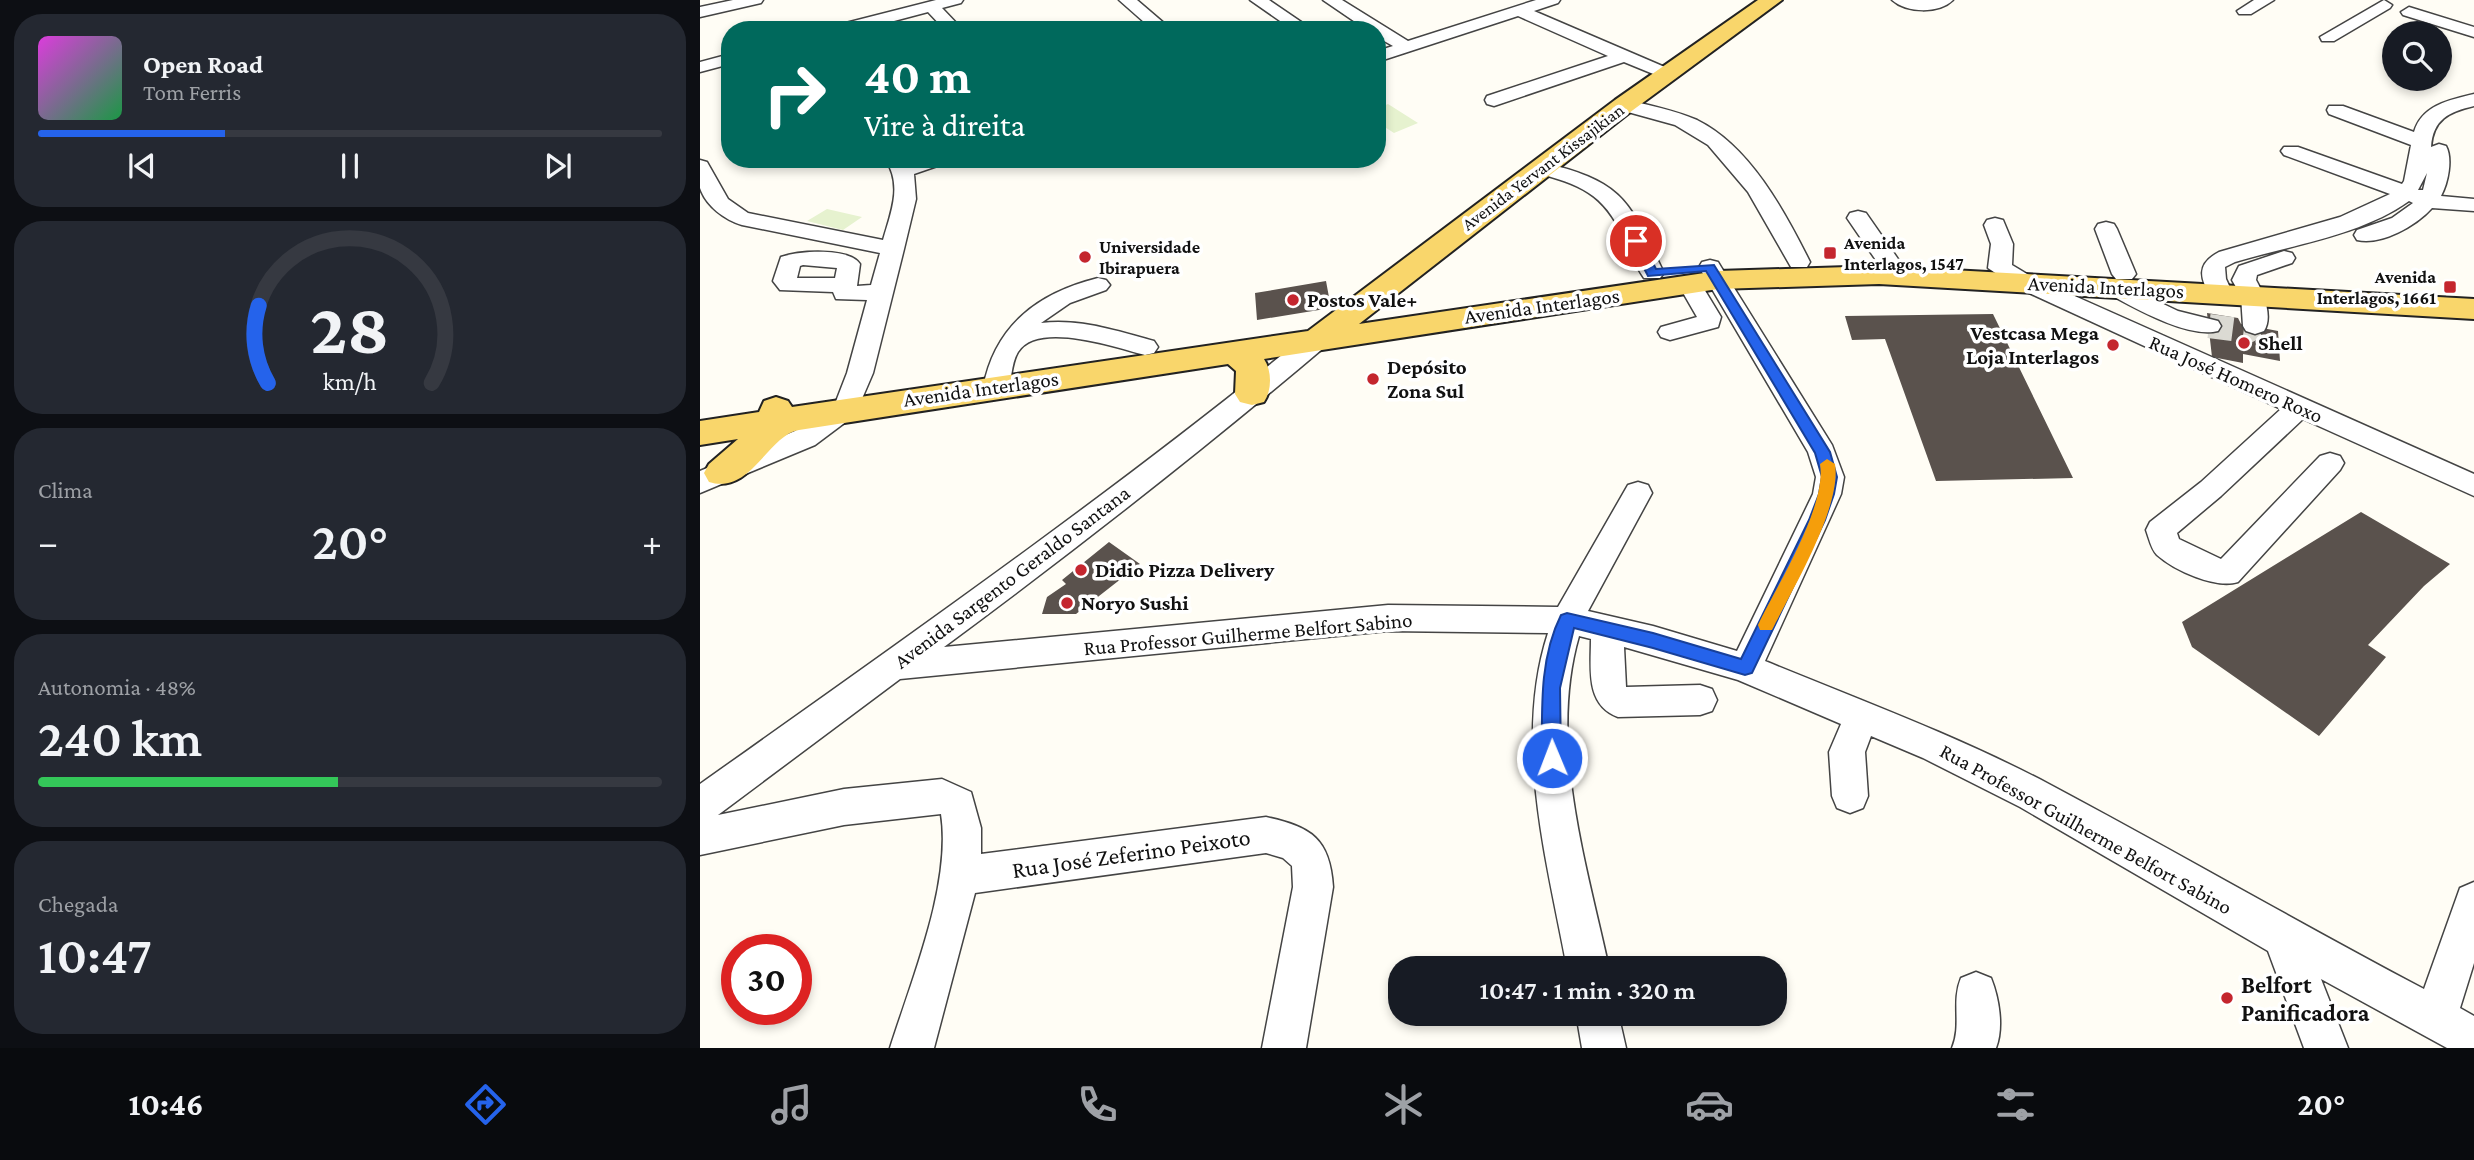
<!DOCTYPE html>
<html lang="pt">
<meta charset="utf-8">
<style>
:root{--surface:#171b24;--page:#242831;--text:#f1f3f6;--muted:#9ea1a6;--line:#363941;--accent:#2563eb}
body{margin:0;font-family:"Crimson Pro",serif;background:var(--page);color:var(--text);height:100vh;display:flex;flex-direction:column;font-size:26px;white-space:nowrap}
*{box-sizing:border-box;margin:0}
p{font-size:23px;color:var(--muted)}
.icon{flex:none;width:38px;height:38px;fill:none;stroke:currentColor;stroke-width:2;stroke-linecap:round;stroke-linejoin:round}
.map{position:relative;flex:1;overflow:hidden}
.sheet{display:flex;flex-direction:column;gap:14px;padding:14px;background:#0d0f14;width:700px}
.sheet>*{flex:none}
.banner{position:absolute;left:21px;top:21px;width:665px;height:147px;border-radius:28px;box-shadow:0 4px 10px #0003;background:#00695c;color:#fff;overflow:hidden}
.fabs{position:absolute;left:1682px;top:21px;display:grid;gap:14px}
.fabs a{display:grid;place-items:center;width:70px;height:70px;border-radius:50%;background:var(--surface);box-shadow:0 4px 10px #0003;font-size:35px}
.speed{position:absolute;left:21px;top:934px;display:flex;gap:14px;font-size:35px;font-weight:700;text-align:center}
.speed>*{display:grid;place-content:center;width:91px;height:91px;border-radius:50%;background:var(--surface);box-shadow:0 4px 10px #0003;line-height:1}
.speed .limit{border:10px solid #d22;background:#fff;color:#111}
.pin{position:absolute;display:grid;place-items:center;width:60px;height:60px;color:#fff;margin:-30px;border:4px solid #fff;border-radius:50%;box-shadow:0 2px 7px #0007}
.me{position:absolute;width:77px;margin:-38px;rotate:359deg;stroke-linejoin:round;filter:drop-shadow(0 0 5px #0008)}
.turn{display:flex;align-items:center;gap:24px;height:147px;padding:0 28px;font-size:32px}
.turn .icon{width:91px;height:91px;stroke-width:2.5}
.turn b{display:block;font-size:49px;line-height:60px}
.big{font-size:52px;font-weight:600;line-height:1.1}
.sheet .widget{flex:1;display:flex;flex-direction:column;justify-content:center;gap:10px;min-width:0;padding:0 24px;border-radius:28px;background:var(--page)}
.sheet .dial{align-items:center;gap:0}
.dial svg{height:182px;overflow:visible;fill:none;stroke:var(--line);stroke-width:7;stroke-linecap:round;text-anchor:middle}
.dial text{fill:var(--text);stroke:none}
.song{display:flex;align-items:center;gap:21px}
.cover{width:84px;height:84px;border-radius:10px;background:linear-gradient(135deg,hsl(300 70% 55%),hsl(140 70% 35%))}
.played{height:7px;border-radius:4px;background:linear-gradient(90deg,var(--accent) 30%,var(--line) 30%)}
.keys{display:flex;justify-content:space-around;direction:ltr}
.heat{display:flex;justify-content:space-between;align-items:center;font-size:38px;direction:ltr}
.charge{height:10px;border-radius:5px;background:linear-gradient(90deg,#34c759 48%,var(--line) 0)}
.trip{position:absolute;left:688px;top:956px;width:399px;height:70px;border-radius:28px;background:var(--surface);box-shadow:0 4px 10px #0003;font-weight:600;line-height:70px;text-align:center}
.dock{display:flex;height:112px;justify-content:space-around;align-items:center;background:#090b0e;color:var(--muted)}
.dock .icon{width:49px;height:49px}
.dock .on{color:var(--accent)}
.dock b{font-size:32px;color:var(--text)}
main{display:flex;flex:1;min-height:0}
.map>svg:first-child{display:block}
</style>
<main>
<section class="sheet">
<div class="widget">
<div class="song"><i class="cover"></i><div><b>Open Road</b><p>Tom Ferris</p></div></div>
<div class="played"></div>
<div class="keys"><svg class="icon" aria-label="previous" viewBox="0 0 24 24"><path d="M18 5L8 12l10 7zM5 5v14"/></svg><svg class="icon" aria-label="pause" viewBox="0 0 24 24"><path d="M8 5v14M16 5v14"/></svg><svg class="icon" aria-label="next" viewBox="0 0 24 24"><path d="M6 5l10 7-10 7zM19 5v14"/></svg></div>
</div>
<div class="widget dial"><svg viewBox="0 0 100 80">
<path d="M14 69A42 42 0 1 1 86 69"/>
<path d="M14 69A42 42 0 0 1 10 35" stroke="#2563eb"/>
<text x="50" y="56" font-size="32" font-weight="700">28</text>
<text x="50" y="72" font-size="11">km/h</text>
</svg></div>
<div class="widget"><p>Clima</p>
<div class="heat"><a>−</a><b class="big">20°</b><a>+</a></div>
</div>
<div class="widget"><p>Autonomia · 48%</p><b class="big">240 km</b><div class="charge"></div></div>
<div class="widget"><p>Chegada</p><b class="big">10:47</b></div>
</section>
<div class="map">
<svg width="1774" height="1048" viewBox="0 0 1774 1048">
<rect width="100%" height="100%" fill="#fffdf5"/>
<path fill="#e6f2cf" d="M688,104L718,123L694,133L677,122V109Z
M127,209L162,217L143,230L107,221Z"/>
<path fill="#5a524d" d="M626,281L631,308L557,320L555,293Z
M1507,313L1538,318L1541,324L1578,331L1580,361L1543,354V363L1512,357Z
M1293,314L1373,478L1236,481L1185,339L1152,340L1145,316Z
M1661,512L1750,564L1724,586L1668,645L1686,657L1619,736L1492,647L1482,622Z
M409,542L440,564L376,614H342L347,597L366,584L362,580Z"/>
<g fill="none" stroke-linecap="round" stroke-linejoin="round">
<path stroke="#dbdad3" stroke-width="24" stroke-dasharray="24 11" stroke-linecap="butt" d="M1509,326L1548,331L1555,326"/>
<g stroke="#444" stroke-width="3">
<path id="minor" d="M33,0H63L61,3L0,17V7Z
M236,0H263L261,3L242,8L263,30H245L228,12L160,30H132L134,26Z
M419,0H437L472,30H453Z
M550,0H569L613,30H593Z
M623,0H642L708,41L836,0H860L858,3L834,11L974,71L977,75L968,80L924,62L794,106L787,104L785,100L787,96L908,56L818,16L677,62V51L693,46L677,37V30H667Z
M1192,0H1253C1239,14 1206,13 1192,0Z
M1554,0H1574L1551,14H1539L1537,11Z
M1684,0L1692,5L1690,8L1634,41H1622L1620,37Z
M1709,7L1774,27V37L1703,15L1701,12Z
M30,54V64L0,72V62Z
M1774,94V106C1749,112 1733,119 1731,147L1739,144L1746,146C1753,159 1748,183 1741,196L1774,199V211L1732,208C1717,225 1681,246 1657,240L1654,235L1657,230L1692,218L1713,203L1709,201C1660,236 1591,245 1535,262L1525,267L1526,279L1533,294L1529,299H1513C1499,279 1496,264 1519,252L1640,217L1690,194L1584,155L1581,151L1584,147H1598L1702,184L1704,181L1711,145L1629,114L1627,110L1629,106H1643L1714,132C1722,105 1749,100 1774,94ZM1727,173L1723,190H1718Z
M924,99C948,105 974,110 997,120C1050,146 1085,212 1110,262L1107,267H1091L1048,192L1008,145L975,125L917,109L915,105L917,101Z
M185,159H205L208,162L217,159H249L246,163L214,174L216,199L204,249L173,373L155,415L115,445L0,493V471L95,431L135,404L147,373L167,300L136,299L133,292L80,290L73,281L81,257C98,251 149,247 160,264L157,286L171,285L180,253L42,225C25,220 6,206 0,188C0,180 0,168 0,160L7,162L28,199L48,213L183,240C191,212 203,185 185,159ZM103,265L137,268L135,278H97L100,266Z
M841,162C924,182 928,199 964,273L960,278H944C935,266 931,251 924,238C903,192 880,185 834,172L831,168L834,164Z
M1158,211L1166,213L1198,259L1201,264L1198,269H1182L1147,218L1150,213Z
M1295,218L1303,220L1313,244L1312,265L1332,277L1774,474V496L1603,419L1521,496L1477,533L1479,539L1521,559L1620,456L1630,453L1640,456L1644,463L1640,470L1538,582C1516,589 1475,571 1457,555C1451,549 1449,538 1446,530L1450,522L1501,482L1581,409L1316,287L1288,268L1291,244L1284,225L1287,220Z
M1406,222L1414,224L1417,229L1436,274L1432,279H1416L1412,274L1395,229L1398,224Z
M1584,251L1592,253L1595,258L1592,263L1557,275L1556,280C1564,294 1573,317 1564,331L1555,334L1546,331L1543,326L1541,296L1532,280L1539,266Z
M1010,260L1018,262L1021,267L1132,445L1144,477L1141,494L1065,661C1160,700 1255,735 1347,783C1473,850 1597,922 1724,989L1760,888L1774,882V963L1760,1008L1774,1016V1048H1747L1621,979L1648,1048H1604L1568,951L1320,807L1223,758L1171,736L1165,752L1168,796L1163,808L1150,813L1137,808L1132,796L1129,752L1141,724L1038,680L924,647L926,687L1000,685L1012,689L1017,700L1012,711L1000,715L918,717C885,705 891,668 891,639L879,636C848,743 886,862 909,968H867C847,860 813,741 848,633L688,631L200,679L18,815L144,789L242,779L271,792L281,828V854L566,817C611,827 630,838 633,887L606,1048H562L593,887L592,866L583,858L566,853L275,893L234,1048H190C211,981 252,884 241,814L144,825L0,855V784C206,638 413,493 609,333L618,331L627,333L630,339L627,345C503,450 375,550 244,647L688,605L858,607L928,485L938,482L948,485L952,493L888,611L953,626L1037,651L1113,494L1116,477L1108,452L999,267L1002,262Z
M990,277L998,279L1021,317L1018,327L970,340L961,337L958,332L961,327L997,317L978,284L982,279Z
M398,278L406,280L410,285L406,290L370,303L341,323C379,318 418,331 454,341L458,347L454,353L445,355C417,348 338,320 318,352C310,365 313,382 305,394L296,397L287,394L283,388C295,325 338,293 398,278Z
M1415,281L1478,311L1518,321L1521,326L1518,331C1488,339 1433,307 1407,293L1403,288L1407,283Z
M1276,972L1291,978C1299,998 1304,1027 1296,1048H1252C1262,1025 1251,1002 1261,978Z
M876,1013H918L926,1048H882Z"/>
</g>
<g stroke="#222" stroke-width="4">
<path id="major" d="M1058,0H1082L933,110L659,324L1018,271L1179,266L1774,299V319L1179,284L1018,289L564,359C572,371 572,390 564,402L552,405L540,402L535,394L536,371L528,364C385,386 242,408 99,430C68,435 51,495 9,482L4,473L9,464L38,439L0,445V421L59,412L64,401L76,397L88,401L92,407L608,331L915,100Z"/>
</g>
<use href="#minor" fill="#fff" fill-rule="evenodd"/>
<use href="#major" fill="#f9d66b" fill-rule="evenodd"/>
</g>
<path fill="#2563eb" stroke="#184099" stroke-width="2" d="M932,238H940L956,269L1014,265L1130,452L1137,477L1134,494L1125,520L1052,673L1045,675L953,648L874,628L860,688L861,758L859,765L852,767L845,765L842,758C842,710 839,659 861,615L867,613L953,633L1041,659L1109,520L1119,494L1122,477L1115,453L1006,271L948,276L930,241Z"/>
<path fill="#f59e0b" d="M1127,459L1135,464C1142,507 1092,590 1072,630H1060L1058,625C1077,585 1127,507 1120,464Z"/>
<g fill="#c4262e" stroke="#fff" stroke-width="2.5">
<rect x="1123" y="246" width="14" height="14" rx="3.5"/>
<circle cx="385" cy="257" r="7"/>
<rect x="1743" y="280" width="14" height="14" rx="3.5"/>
<circle cx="593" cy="300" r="7"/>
<circle cx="1544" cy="343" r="7"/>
<circle cx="1413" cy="345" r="7"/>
<circle cx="673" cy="379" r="7"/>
<circle cx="381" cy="570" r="7"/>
<circle cx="367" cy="603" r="7"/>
<circle cx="1527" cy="998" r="7"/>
</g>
<g text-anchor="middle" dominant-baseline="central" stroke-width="7" stroke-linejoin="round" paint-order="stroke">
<g font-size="18" fill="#111" stroke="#fff">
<text transform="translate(843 167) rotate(-37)">Avenida Yervant Kissajikian</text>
</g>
<g font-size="18" font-weight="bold" fill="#111" stroke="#fff" text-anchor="start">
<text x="1144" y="243">Avenida<tspan x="1144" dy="21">Interlagos, 1547</tspan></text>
<text x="399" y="247">Universidade<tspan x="399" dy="21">Ibirapuera</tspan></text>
<text x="1736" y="277" text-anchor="end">Avenida<tspan x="1736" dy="21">Interlagos, 1661</tspan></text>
</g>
<g font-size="21" fill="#111" stroke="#fff">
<text transform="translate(1406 287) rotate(3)">Avenida Interlagos</text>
<text transform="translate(842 306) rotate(-8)">Avenida Interlagos</text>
<text transform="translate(1536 379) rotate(24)">Rua José Homero Roxo</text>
<text transform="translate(281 389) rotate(-8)">Avenida Interlagos</text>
<text transform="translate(312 577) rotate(-37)">Avenida Sargento Geraldo Santana</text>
<text transform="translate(548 634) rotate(-5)">Rua Professor Guilherme Belfort Sabino</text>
<text transform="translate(1386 829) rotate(29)">Rua Professor Guilherme Belfort Sabino</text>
</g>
<g font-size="21" font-weight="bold" fill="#111" stroke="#fff" text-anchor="start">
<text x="607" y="300">Postos Vale+</text>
<text x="1399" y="333" text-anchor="end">Vestcasa Mega<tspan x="1399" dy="24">Loja Interlagos</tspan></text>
<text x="1558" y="343">Shell</text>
<text x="687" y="367">Depósito<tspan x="687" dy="24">Zona Sul</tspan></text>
<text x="395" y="570">Didio Pizza Delivery</text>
<text x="381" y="603">Noryo Sushi</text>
</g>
<g font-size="24" fill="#111" stroke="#fff">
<text transform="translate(431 853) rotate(-8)">Rua José Zeferino Peixoto</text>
</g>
<g font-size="24" font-weight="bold" fill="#111" stroke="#fff" text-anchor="start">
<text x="1541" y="984">Belfort<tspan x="1541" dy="28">Panificadora</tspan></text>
</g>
</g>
</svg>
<div class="fabs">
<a><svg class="icon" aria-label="search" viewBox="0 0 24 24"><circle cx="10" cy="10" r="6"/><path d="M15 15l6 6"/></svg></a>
</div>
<div class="speed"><div class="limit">30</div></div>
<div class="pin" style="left:936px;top:241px;background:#d93025"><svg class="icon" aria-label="arrive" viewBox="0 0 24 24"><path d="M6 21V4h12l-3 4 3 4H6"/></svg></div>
<svg class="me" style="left:852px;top:758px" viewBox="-20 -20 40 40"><circle r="17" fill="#2563eb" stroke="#fff" stroke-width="3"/><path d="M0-11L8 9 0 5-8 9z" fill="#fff"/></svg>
<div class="trip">10:47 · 1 min · 320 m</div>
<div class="banner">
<div class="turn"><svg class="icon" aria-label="right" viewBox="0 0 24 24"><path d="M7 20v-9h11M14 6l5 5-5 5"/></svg><div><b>40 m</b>Vire à direita</div></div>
</div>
</div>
</main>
<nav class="dock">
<b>10:46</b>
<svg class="icon on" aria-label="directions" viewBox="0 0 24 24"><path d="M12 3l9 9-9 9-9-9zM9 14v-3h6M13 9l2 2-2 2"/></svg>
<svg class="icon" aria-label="music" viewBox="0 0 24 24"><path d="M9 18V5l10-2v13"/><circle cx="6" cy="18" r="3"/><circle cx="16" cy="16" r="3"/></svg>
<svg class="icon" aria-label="phone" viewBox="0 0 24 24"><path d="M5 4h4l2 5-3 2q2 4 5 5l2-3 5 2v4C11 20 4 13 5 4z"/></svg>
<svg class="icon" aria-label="climate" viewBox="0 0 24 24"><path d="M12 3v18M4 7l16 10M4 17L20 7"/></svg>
<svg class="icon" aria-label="car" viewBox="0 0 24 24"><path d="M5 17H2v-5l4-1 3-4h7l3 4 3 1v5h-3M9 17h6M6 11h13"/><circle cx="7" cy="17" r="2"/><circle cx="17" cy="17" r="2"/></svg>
<svg class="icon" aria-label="filters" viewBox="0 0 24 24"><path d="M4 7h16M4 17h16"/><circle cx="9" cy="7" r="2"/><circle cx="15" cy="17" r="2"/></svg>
<b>20°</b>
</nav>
